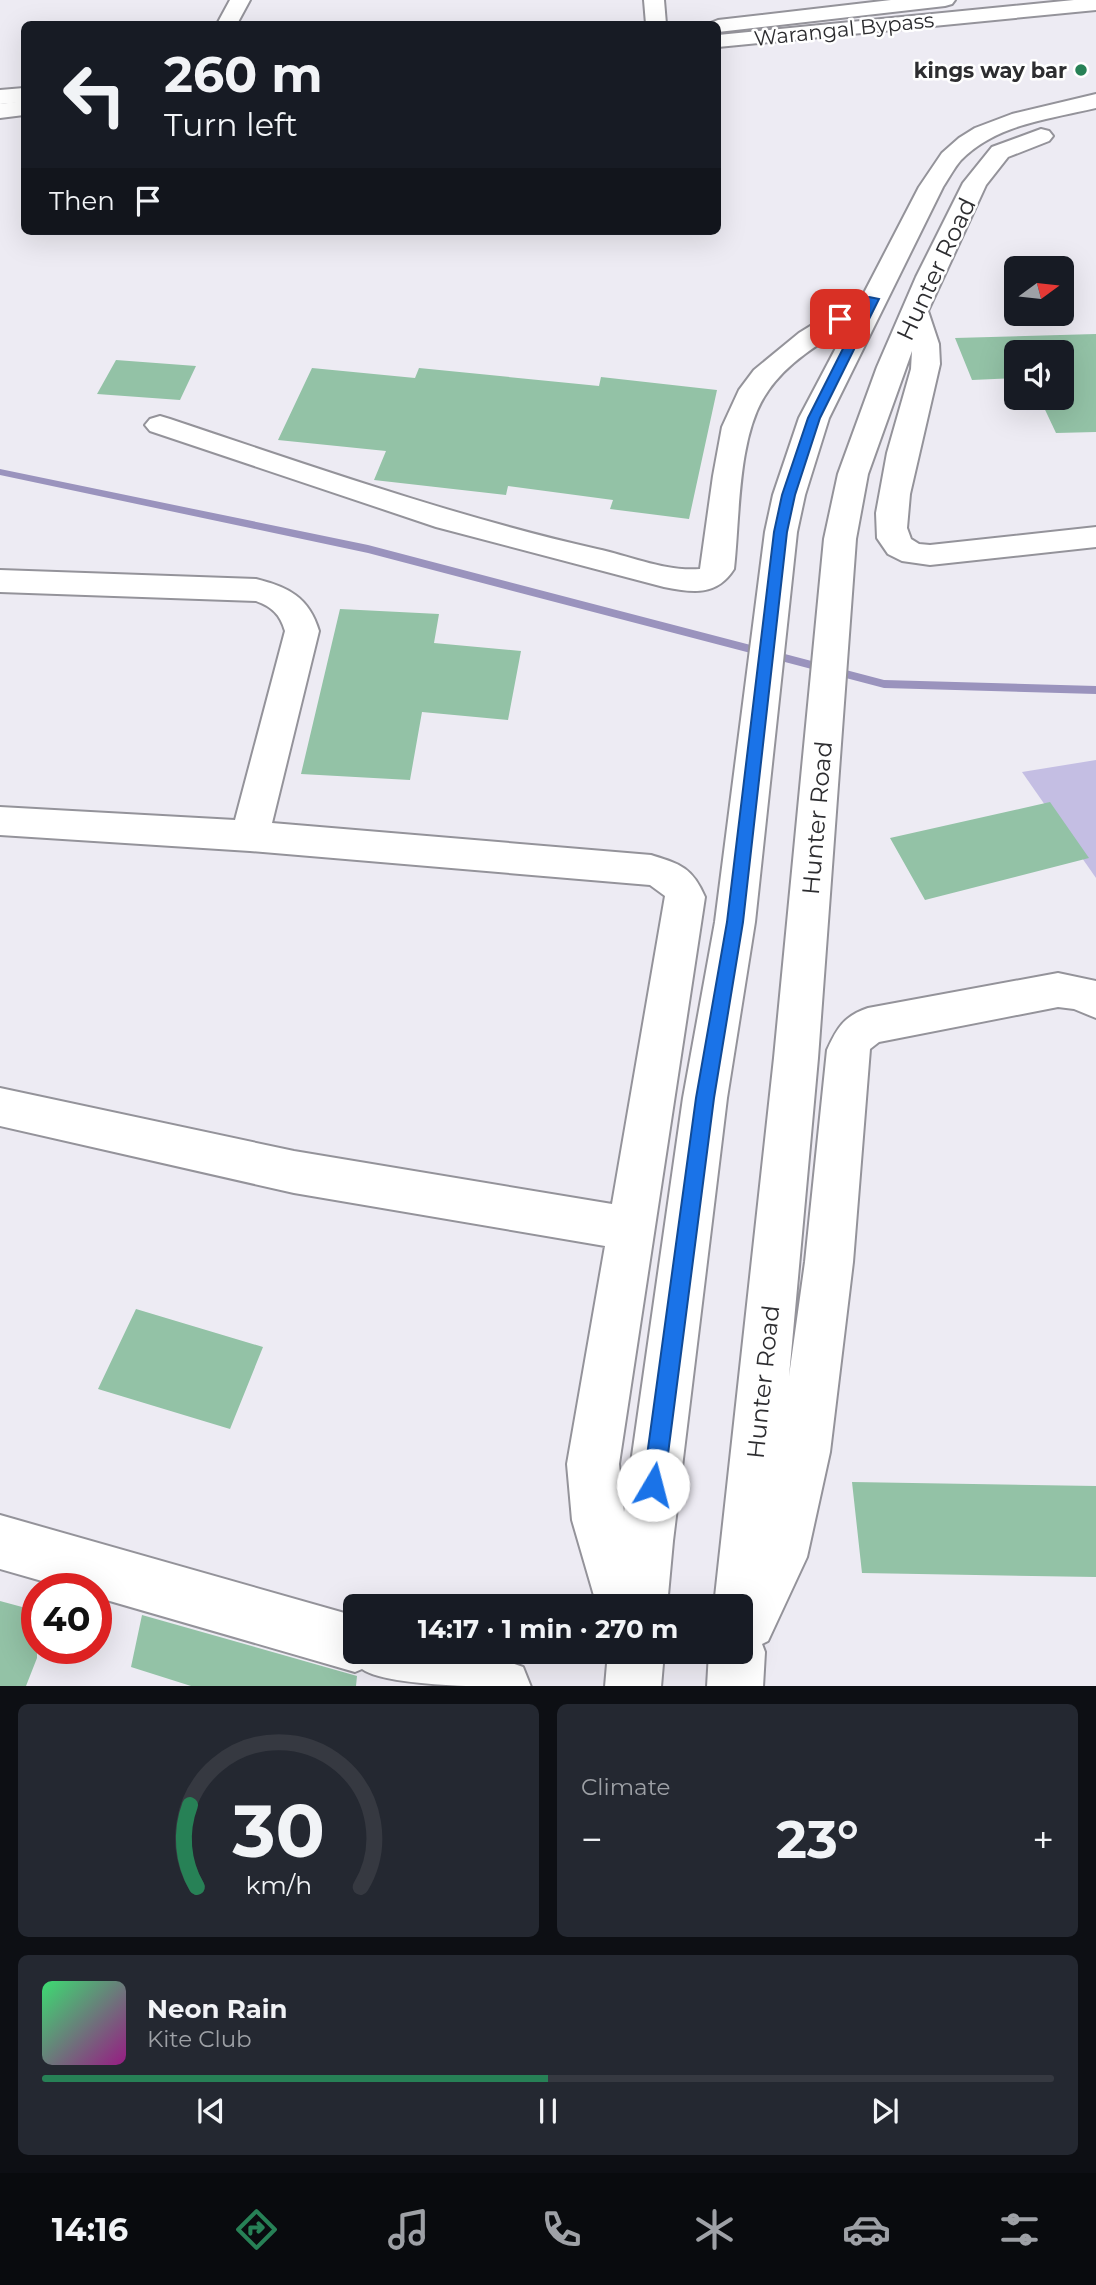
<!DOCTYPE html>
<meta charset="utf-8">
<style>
:root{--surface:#171b24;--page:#242831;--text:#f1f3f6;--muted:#9ea1a6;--line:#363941;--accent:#278156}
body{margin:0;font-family:Montserrat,sans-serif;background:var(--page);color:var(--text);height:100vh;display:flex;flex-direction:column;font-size:26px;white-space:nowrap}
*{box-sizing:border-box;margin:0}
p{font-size:23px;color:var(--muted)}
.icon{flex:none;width:38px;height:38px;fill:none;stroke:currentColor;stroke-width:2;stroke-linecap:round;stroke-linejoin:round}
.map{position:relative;height:1686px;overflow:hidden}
.panel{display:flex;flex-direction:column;gap:18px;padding:18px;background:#0d0f14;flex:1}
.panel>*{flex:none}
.banner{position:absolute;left:21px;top:21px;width:700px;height:214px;border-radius:10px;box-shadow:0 7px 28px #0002;background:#171b24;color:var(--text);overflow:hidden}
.needle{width:46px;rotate:75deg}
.buttons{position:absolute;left:1004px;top:256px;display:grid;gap:14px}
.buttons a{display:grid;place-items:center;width:70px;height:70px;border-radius:10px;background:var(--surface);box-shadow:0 7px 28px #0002;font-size:35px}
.speed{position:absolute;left:21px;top:1573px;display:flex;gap:14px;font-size:35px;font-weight:700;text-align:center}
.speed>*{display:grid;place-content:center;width:91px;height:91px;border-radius:50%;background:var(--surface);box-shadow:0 7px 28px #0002;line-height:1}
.speed .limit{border:10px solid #d22;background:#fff;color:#111}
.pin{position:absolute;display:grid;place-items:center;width:60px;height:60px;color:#fff;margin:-30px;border-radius:14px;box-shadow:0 4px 10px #0006}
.me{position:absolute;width:77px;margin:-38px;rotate:8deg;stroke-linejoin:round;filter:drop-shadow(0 0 5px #0008)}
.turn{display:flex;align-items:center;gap:24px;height:147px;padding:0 28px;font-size:32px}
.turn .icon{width:91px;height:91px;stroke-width:2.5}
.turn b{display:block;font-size:49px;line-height:60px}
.then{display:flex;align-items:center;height:66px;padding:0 28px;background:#0003;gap:14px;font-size:26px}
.big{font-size:52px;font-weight:700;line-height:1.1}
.panel .tile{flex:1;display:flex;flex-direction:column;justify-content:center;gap:10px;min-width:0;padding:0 24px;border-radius:10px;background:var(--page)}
.panel .dial{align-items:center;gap:0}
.dial svg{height:182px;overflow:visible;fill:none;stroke:var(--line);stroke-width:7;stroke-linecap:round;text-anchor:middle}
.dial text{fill:var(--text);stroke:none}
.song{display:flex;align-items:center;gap:21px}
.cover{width:84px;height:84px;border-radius:10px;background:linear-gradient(135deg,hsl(140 70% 55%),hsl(310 70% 35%))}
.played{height:7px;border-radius:4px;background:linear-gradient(90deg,var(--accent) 50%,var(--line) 50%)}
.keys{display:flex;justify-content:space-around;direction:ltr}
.heat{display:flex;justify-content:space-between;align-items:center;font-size:38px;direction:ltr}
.panel .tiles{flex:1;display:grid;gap:18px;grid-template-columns:1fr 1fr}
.tile:last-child{grid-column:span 2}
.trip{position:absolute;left:343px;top:1594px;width:410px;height:70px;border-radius:10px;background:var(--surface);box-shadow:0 7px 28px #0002;font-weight:700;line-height:70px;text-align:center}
.dock{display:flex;height:112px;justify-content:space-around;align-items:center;background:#090b0e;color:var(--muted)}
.dock .icon{width:49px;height:49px}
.dock .on{color:var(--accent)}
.dock b{font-size:32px;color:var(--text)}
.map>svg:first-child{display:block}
</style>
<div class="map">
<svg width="1096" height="1687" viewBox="0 0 1096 1687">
<rect width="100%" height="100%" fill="#edebf3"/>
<path fill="#c4bee3" d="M1096,760V878L1022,772Z"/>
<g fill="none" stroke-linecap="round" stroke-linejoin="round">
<path fill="#9a93bd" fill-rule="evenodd" d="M0,469L368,545L884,680L1096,686V694L884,688L368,553L0,475Z"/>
</g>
<path fill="#93c2a6" d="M1096,334V432L1056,433L1039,397H1062V352H1017V378L972,380L955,338Z
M116,360L196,366L180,400L97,394Z
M312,368L415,378L419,368L599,386L601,377L717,390L689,519L610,509L613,500L508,486L506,495L374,480L386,451L278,440Z
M340,609L439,614L434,643L521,651L508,720L422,712L410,780L301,774Z
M1050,802L1089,858L925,900L890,838Z
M136,1309L263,1347L230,1429L98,1389Z
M852,1482L1096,1486V1577L862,1573Z
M0,1601L37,1611V1658L26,1686H0Z
M142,1615L357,1676L356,1686H191L131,1667Z"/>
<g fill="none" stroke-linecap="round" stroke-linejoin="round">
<g stroke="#94939a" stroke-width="4">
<path id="minor" d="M230,0H250L237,24H217Z
M644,0H664L666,24H646Z
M891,0H955L952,4L945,6L718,32V24H708L718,20Z
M24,88V102L0,104V90Z
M1096,94V108C1050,119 996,124 961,160C954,168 949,178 943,187L829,418L805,495L797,532L755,922L727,1098L673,1541L667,1606H597L572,1520L567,1464L605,1246L294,1193L0,1126V1088L294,1151L612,1204L665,896L650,885L250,851L0,835V807L235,820L285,631C280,614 272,607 256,601L0,592V570L256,579C288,587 309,597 319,631L272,823L651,855C680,864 692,867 705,897L619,1464L624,1512L683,1098L715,922L765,532L773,495L799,418L847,327C818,344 787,363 768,391C737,434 740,517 734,569C717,596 693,593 664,587L436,527L150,431L145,425L150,419L160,416L170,419C311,466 452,516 597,549C630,556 666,572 700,569L713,476L722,427L739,390L754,370L799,333L864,293L919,187L942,153L959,138L975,128L1012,114Z
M1041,129L1049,131L1053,136L1049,141L1008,157L986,185L928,311L939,344L940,364L910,494L907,528L911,539L919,544L930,545L1096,527V547L930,565L902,561L888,554L877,538L876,513L887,453L911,369L912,351L868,474L856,539L818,1058L789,1376L805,1262L827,1050C837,1028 844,1016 868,1008L1058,973L1096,981V1018L1074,1009L1058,1007L879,1042L870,1049L853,1262L830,1452L807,1557L768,1641L762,1644L765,1652L763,1687H707L709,1652H740V1606H714L774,1058L824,539L838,474L877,367L916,277L963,183L992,147Z
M0,1515L355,1616V1652H480L523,1667L531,1687C494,1687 386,1687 362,1669L355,1672L96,1597V1589H70L0,1569Z
M608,1652H664L661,1687H605Z"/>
</g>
<g stroke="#94939a" stroke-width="4">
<path id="major" d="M1074,0H1096V10L718,47V35Z
M24,101V115L0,118V104Z"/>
</g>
<use href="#minor" fill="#fff" fill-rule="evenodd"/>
<use href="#major" fill="#fff" fill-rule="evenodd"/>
</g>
<path fill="#1a73e8" stroke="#114b97" stroke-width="2" d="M869,297L879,299L820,418L795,495L787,532L743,922L714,1098L664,1485L661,1493L653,1496L646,1493L643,1485L696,1098L727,922L774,532L782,495L808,418L862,311L844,321L834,319Z"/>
<circle fill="#278156" stroke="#fff" stroke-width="2.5" cx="1081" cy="70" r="7"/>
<g text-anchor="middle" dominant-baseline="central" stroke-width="5" stroke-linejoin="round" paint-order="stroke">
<g font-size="21" fill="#2d2d30" stroke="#fff">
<text transform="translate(844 29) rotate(-6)">Warangal Bypass</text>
</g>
<g font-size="21" font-weight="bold" fill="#2d2d30" stroke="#fff" text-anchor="end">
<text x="1067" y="70">kings way bar</text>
</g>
<g font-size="24" fill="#2d2d30" stroke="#fff">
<text transform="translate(936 269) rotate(-65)">Hunter Road</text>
<text transform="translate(817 818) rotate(-85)">Hunter Road</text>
<text transform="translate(763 1382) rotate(-84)">Hunter Road</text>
</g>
</g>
</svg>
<div class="buttons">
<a><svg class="needle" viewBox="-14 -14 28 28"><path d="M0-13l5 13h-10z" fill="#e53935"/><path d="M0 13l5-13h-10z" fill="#9ea1a6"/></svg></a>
<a><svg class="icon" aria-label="sound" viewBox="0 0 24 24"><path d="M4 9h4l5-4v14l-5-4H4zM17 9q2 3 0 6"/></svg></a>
</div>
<div class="speed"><div class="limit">40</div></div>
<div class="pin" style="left:840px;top:319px;background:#d93025"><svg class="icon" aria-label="arrive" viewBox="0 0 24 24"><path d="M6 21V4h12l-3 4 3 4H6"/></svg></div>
<svg class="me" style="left:653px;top:1485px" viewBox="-20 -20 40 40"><circle r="19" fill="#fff"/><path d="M0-13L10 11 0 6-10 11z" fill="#1a73e8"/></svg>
<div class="trip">14:17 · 1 min · 270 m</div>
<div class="banner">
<div class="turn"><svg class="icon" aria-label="left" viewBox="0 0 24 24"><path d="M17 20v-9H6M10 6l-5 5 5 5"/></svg><div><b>260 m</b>Turn left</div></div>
<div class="then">Then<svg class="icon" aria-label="arrive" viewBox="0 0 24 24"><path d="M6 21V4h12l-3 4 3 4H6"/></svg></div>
</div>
</div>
<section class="panel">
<div class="tiles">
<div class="tile dial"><svg viewBox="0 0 100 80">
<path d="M14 69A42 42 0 1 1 86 69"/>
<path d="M14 69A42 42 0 0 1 11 33" stroke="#278156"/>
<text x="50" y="56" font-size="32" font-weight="700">30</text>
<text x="50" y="72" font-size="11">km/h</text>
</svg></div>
<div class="tile"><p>Climate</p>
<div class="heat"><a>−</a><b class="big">23°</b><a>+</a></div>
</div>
<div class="tile">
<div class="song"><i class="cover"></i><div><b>Neon Rain</b><p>Kite Club</p></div></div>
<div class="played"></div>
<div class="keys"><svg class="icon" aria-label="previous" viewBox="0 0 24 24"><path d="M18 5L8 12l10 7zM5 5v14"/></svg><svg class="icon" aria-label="pause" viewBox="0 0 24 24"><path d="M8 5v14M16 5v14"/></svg><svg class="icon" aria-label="next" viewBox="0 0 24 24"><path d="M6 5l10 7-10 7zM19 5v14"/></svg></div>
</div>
</div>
</section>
<nav class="dock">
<b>14:16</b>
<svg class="icon on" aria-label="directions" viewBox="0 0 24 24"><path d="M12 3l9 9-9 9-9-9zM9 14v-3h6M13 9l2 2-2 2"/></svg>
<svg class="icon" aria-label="music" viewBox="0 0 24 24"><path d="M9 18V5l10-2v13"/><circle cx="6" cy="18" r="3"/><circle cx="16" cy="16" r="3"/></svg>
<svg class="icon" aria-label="phone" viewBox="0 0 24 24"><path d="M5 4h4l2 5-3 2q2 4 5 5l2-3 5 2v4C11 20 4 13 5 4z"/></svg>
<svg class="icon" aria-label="climate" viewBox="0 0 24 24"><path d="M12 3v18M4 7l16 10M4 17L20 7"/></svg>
<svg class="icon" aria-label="car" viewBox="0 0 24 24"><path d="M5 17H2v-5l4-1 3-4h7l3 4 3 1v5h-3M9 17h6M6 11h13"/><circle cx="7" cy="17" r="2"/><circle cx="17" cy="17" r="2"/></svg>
<svg class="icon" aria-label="filters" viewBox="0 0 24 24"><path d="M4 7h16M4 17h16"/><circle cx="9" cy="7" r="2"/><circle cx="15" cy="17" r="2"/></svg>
</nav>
